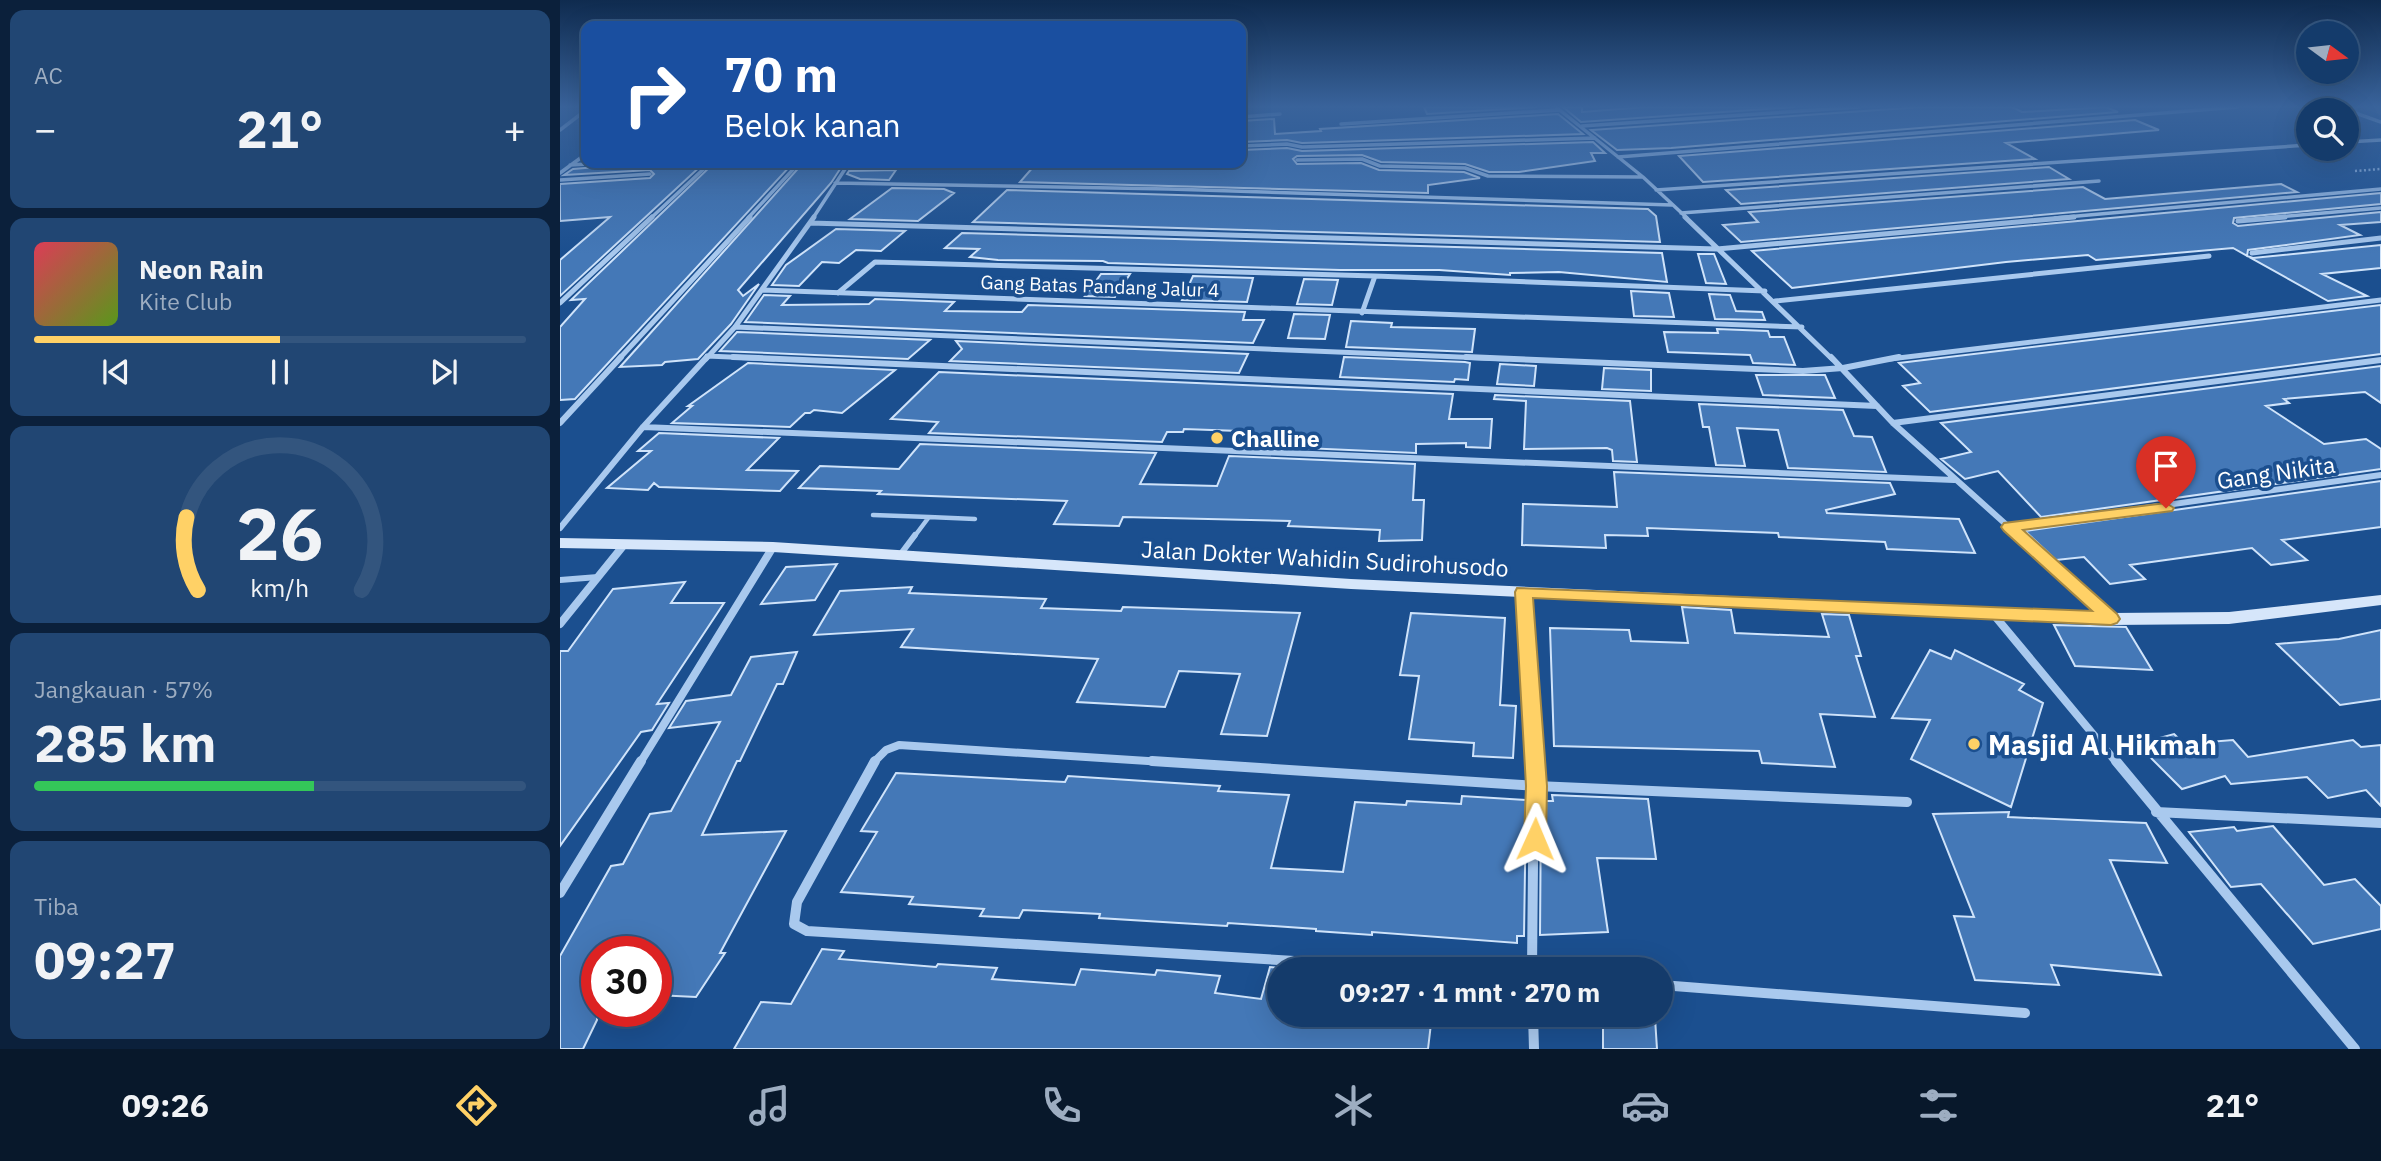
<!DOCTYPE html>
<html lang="id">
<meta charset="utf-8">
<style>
:root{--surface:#143b6b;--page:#214673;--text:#f1f3f6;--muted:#9dadc1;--line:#33557e;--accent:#ffd166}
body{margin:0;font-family:"IBM Plex Sans",sans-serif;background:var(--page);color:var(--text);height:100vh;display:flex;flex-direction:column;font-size:26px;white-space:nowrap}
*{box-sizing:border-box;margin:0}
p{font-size:23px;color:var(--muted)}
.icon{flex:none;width:38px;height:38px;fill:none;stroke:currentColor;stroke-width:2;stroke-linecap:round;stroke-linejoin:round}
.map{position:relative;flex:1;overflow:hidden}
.sheet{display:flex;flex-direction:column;gap:10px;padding:10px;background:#0b203b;width:560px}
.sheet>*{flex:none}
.top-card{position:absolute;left:21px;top:21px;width:665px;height:147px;border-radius:14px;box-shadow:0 7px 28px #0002,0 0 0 2px var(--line);background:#1a4fa0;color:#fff;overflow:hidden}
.needle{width:46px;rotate:105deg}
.controls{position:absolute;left:1736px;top:21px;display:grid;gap:14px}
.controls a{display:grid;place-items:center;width:63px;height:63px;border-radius:50%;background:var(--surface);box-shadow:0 7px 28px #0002,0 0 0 2px var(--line);font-size:35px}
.speed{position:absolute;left:21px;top:936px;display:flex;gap:14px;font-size:35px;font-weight:700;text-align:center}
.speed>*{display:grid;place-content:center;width:91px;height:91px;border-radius:50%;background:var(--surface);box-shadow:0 7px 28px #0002,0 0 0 2px var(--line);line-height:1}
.speed .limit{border:10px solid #d22;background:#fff;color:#111}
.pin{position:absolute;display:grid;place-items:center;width:60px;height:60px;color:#fff;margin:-72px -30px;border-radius:50% 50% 50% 0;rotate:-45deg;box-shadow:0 0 7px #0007}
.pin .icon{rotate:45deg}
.me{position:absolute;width:77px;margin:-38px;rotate:1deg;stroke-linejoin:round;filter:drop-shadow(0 0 5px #0008)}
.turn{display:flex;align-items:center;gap:24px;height:147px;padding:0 28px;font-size:32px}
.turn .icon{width:91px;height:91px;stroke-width:2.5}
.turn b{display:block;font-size:49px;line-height:60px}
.big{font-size:52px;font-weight:800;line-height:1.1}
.sheet .card{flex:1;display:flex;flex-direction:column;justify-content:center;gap:10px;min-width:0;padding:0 24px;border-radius:14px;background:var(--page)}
.sheet .dial{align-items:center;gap:0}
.dial svg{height:182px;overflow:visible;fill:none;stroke:var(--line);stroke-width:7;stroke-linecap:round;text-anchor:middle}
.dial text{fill:var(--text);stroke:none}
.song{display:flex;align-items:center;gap:21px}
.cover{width:84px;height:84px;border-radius:10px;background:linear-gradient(135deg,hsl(350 70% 55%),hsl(90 70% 35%))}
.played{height:7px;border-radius:4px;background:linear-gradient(90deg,var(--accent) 50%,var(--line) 50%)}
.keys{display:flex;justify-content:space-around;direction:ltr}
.heat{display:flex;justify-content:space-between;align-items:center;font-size:38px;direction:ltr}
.charge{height:10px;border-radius:5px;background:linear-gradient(90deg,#34c759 57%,var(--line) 0)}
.trip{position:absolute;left:707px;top:957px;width:406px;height:70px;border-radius:35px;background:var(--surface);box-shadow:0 7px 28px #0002,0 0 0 2px var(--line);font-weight:800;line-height:70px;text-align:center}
.tabs{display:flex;height:112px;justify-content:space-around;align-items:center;background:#08182b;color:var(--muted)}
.tabs .icon{width:49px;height:49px}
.tabs .active{color:var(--accent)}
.tabs b{font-size:32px;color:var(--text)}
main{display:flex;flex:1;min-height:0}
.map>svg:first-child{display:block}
</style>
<main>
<section class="sheet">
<div class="card"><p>AC</p>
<div class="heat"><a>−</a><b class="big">21°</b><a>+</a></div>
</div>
<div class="card">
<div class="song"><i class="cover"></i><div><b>Neon Rain</b><p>Kite Club</p></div></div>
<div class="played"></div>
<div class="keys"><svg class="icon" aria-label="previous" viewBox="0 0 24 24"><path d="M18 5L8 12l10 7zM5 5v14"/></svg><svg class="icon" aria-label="pause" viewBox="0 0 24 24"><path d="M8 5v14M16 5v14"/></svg><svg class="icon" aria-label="next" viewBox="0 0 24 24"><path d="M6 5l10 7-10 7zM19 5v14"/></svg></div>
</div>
<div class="card dial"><svg viewBox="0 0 100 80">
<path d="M14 69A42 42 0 1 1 86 69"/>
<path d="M14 69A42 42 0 0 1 9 37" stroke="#ffd166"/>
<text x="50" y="56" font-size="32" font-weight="700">26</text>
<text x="50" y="72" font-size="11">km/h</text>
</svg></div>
<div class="card"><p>Jangkauan · 57%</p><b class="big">285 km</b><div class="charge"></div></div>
<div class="card"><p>Tiba</p><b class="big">09:27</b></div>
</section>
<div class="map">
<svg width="1821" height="1049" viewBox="0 0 1821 1049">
<rect width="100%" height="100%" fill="#1b4f8f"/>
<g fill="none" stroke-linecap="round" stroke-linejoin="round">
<path fill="#3c6290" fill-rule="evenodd" d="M1800,107H1821V115Z"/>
</g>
<path fill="#4478b7" stroke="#cfe3fa" stroke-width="2" d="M864,107H977L867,114Z
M1003,107H1022V112L1086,107H1235L1021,122Z
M1361,107H1452L1462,112L1546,107L1558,112L1111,148L1057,150L1031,130Z
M998,114L1023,134L742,143L727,140L681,142V121L714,119L715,134L761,131L760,129Z
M1575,120L1599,130L1446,143L1475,159L1143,182L1119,156Z
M1033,142L1045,153H1031L1035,161L959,172H929L905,164L821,162L802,155L737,156L733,159L737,164L801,163L819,170L904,172L920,178L868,185V193L460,182L474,166L519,163L657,168L660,163H681V150L727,148L742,151Z
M85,163H144L0,296V260L50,217L0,221V184L90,178L94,174L90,170L4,175L13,169Z
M154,163H233L15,399L0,400V327L25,299L11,300Z
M243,163H284L271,183L178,290L183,296L199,284L171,324L138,359L105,362L102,365L60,367Z
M1489,167L1509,179L1181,204L1166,190Z
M336,170L329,180L300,179L287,174L289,171Z
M1721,184L1737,192L1181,242L1163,225L1198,222L1189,212L1523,187L1545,199Z
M332,188L384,189L394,193L358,221L290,219Z
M447,190L1088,209L1096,216L1100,242L413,222Z
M1821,193V204L1674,218L1673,223L1678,226L1821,212V222L1780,225L1800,235L1688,250L1687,256L1693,258L1821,245V268L1762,274L1807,296L1768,301L1673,248L1536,260L1528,255L1446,262L1232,288L1192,251Z
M276,229L345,231L321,251L296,250L279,263L262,262L239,286L212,285L226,265Z
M402,233L1102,253L1107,282L999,272L950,273V275L879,270H780L548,263L543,261L438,260L410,257L419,249L385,248Z
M1138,254H1154L1166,284L1146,283Z
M541,274H570L555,297L525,296Z
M633,276L693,278L687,302L622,300Z
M744,279L778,280L772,305L737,304Z
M1071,291L1109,293L1114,317L1074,316Z
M1149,294L1170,295L1176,311L1202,312L1205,320L1155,319Z
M204,295L230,296L222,305L309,304L315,299L394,302L385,311L462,312L468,305L685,312L683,320H704L693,343L185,322Z
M1821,305V354L1370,412L1343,386L1360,383L1339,363Z
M734,314L770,315L765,339L728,338Z
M791,321L832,323L831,327L915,329L912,352L786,347Z
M1157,329L1208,331L1210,337H1224L1235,365L1193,363L1190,355L1108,352L1104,332L1158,333Z
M177,332L370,340L348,359L160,351Z
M396,341L688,354L679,373L390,361L402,349Z
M784,357L905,362L910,363L908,380L895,379L894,382L780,377Z
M188,363L335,370L282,413L254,410L250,413H245L230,427L112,423L132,406H128Z
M940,364L976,366L974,386L937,384Z
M1821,366V403L1805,392L1724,399L1729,403L1706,406L1764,444L1806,439L1821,449V469L1481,517L1438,471L1405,479L1381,459L1411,452L1381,423Z
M1044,368L1091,370V391L1042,389Z
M379,372L893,394L889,419H932L930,448L906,447V443L856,444V453L674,445L679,431L624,429L623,432H607L602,442L369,433L378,422L331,419Z
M1196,375H1265L1275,398L1203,395Z
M935,395L1070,401L1077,462L1053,461L1052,450L1047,448L964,449L966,401L934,399Z
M1139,404L1283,410L1294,436L1312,437L1326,472L1228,468L1218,430L1177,428L1185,466L1156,465L1149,427H1143Z
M99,433L219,438L187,470L238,471L220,491L99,487L94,483L88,490L47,488L91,451H78Z
M360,444L596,453L580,484L657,486L669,456L855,464L853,500H864L862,540L819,541L820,530L728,526L730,521L563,517L559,526L494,524L507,501L318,494L321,491L239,488L260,466L339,469Z
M1054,472L1330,483L1335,494L1266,510L1267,513L1399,519L1415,553L1327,549L1325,542L1219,537L1218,533L1087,528L1088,536L1045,535L1046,548L962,545L963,504L1057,507Z
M1821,481V527L1722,540L1747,560L1711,565L1692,548L1570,565L1585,579L1550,584L1524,557L1496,560L1465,531Z
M277,564L255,600L201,604L226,567Z
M125,582L111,603H164L97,704L109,703L92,730L81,732L0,846V651H8L53,589Z
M352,587L349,593L486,599L481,608L561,611L563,607L740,613L707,736L661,734L680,674L619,671L605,707L517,702L538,659L341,647L353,629L254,635L280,591Z
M1122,607L1171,610L1175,633L1269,637L1262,614L1289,615L1301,656H1296L1315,717L1260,714L1275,767L1202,763L1199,751L994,746L990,628L1069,630L1071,641L1128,643Z
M851,613L945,618L940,705L956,706L953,758L913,756L914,743L849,739L859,676L840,675Z
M1494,625L1566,627L1592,670L1515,666Z
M1821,630V699L1780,705L1717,644L1779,639Z
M1370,650L1391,659L1395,650L1464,684L1459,690L1483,703L1451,807L1351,759L1370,720L1332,718Z
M237,652L223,684H217L180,761H177L142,835L226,831L160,953H165L136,997L96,995V952H37V1020L23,1049H0V956L51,866L63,864L90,814L111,811L160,722L109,728L126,701L171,695L191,657Z
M1614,734L1624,744L1673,740L1688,757L1793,740L1801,747L1821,745V806L1806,790L1768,798L1747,777L1671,784L1665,776L1622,789L1577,744Z
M336,773L505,782L508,776L660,786L658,791L729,795L711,868L767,871L783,872L795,802L846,805L847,801L901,804L902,796L966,800L964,936H957V943L812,932V935L756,931V929L668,923L667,926L539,918L540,914L463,910L459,918L420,916L424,909L349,904L353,897L281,892L317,832L301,831Z
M992,795L1088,799L1096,859L1037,858L1048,932L980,935L981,801H993Z
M1449,812L1448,817L1586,823L1607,863L1550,860L1601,975L1491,965L1499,985L1415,980L1394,916L1414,917L1373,814Z
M1713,826L1764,885L1795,879L1821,906V929L1753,944L1701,884L1671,887L1629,832L1674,827L1677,831Z
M262,949L284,951L279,959L376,967L378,964L437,968L432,979L515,985L521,969L595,975L597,970L660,976L655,993L701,999L710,967L719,968V1015H872L868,1049H174L201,1002L231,1004Z
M1043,1015L1095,1018L1097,1049H1043Z"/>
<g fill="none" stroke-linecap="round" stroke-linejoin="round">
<path stroke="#a9c9ee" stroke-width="2.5" stroke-dasharray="2 2.5" stroke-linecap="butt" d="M1795,171L1821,169"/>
<path stroke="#a9c9ee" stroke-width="4.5" d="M313,515L369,517
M354,537L369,517L415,519"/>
<path stroke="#a9c9ee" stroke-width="6" d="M340,555L355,535
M0,580L38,577"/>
<path stroke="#a9c9ee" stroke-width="3.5" d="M996,107L1083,177L1127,218
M1787,110L1821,122
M681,117L720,114
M781,124L999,110
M1022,126L1299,107
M0,130L26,110
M1787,142L1821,140
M681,146L727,144L742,147L1035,138
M1058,157L1678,107
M737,160L802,159L820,166L905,168L928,176L1083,177
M10,165L46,163
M287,167L460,163
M0,173L26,154
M0,180L90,174
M275,183L609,189L1112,205
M1096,190L1748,145
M1121,213L1539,181
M91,218L150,163
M188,218L239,163
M253,218L289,163
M1495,218L1821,189
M1706,218L1821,208"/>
<path stroke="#a9c9ee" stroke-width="5" d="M1125,217L1272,359
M1678,221L1725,217
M250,223L1157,249L1514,217
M1692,253L1821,238
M815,276L1205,291
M202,290L1242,327
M278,293L315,262L815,276L802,313
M1215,301L1649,256
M0,303L92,217
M175,327L948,359
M147,356L214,359
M59,359L190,217
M146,359L175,327L254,217
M1330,359L1821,300"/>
<path stroke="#a9c9ee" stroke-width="6" d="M173,357L1317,406
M906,357L1243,371L1283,368L1339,357
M1271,357L1333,423L1460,537
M0,423L61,357
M1333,423L1821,360
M83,427L1394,480
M1449,527L1821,475
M0,528L83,427L147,357"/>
<path stroke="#a9c9ee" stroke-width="8" d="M1458,535L1551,618
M963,592L974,763
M1434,615L1557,763
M0,624L63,546
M80,763L213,547
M313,763L326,750L339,745L619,763"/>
<path stroke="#a9c9ee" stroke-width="10" d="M315,761L237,902L234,924L247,931L883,970
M592,761L976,786L1347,802
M1556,761L1795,1049
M1596,812L1821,823
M0,893L81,761
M972,970L974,761
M1101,985L1465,1013
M973,1015L974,1049"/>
<path fill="#d6e6fa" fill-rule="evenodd" d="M0,538L213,542L791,579L1551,613L1669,612L1821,595V605L1669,624L1551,625L791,589L213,552L0,548Z"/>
</g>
<linearGradient id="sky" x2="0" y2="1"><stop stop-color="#0f2b4f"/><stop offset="0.42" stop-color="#39639b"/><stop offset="1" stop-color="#39639b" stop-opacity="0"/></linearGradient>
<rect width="1821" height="254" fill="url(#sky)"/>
<path fill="#ffd166" stroke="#a68842" stroke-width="2" d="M1606,503L1614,508L1612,511L1463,530L1557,614L1560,619L1557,623L1551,625L973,598L987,786L986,839L983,845L975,848L967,845L964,839L966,786L955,592L957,588L1532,611L1444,531L1441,527L1444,523Z"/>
<g fill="#ffd166" stroke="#1b4f8f" stroke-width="2.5">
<circle cx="657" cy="438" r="7"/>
<circle cx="1414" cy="744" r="7"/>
</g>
<g text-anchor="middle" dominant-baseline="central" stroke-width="7" stroke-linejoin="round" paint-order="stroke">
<g font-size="19" fill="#fff" stroke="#1b4f8f">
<text transform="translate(540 286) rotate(2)">Gang Batas Pandang Jalur 4</text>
</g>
<g font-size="23" font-weight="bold" fill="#fff" stroke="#1b4f8f" text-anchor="start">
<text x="671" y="438">Challine</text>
</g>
<g font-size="23" fill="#fff" stroke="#1b4f8f">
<text transform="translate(1716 472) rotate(-8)">Gang Nikita</text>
<text transform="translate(765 558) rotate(3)">Jalan Dokter Wahidin Sudirohusodo</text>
</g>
<g font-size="28" font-weight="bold" fill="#fff" stroke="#1b4f8f" text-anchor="start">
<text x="1428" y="744">Masjid Al Hikmah</text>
</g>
</g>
</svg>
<div class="controls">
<a><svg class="needle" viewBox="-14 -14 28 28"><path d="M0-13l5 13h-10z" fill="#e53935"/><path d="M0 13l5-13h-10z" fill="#9dadc1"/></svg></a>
<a><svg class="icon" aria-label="search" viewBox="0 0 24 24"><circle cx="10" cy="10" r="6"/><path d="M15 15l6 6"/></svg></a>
</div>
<div class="speed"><div class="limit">30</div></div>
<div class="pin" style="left:1606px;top:508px;background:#d93025"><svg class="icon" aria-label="arrive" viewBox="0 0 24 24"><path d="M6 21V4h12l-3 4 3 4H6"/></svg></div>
<svg class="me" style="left:975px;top:839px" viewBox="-20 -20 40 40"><path d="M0-17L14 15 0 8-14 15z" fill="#ffd166" stroke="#fff" stroke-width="4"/></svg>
<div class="trip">09:27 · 1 mnt · 270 m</div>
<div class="top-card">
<div class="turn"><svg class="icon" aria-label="right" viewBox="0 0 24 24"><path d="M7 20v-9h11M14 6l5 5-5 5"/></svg><div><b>70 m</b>Belok kanan</div></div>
</div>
</div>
</main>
<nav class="tabs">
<b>09:26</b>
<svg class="icon active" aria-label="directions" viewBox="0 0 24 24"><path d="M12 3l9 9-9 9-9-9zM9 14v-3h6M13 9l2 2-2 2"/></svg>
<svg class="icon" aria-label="music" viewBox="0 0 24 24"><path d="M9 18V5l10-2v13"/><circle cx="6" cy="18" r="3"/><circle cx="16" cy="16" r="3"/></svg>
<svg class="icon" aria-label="phone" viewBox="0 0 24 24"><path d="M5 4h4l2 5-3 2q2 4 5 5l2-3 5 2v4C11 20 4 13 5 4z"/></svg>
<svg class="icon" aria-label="climate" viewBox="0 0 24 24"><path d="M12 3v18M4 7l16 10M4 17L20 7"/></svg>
<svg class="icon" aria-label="car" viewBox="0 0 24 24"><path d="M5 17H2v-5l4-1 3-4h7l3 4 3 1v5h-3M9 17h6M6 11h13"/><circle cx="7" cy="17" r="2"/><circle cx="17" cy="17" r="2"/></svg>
<svg class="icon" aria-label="filters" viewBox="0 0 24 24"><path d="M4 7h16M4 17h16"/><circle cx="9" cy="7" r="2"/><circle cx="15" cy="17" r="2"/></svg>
<b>21°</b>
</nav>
